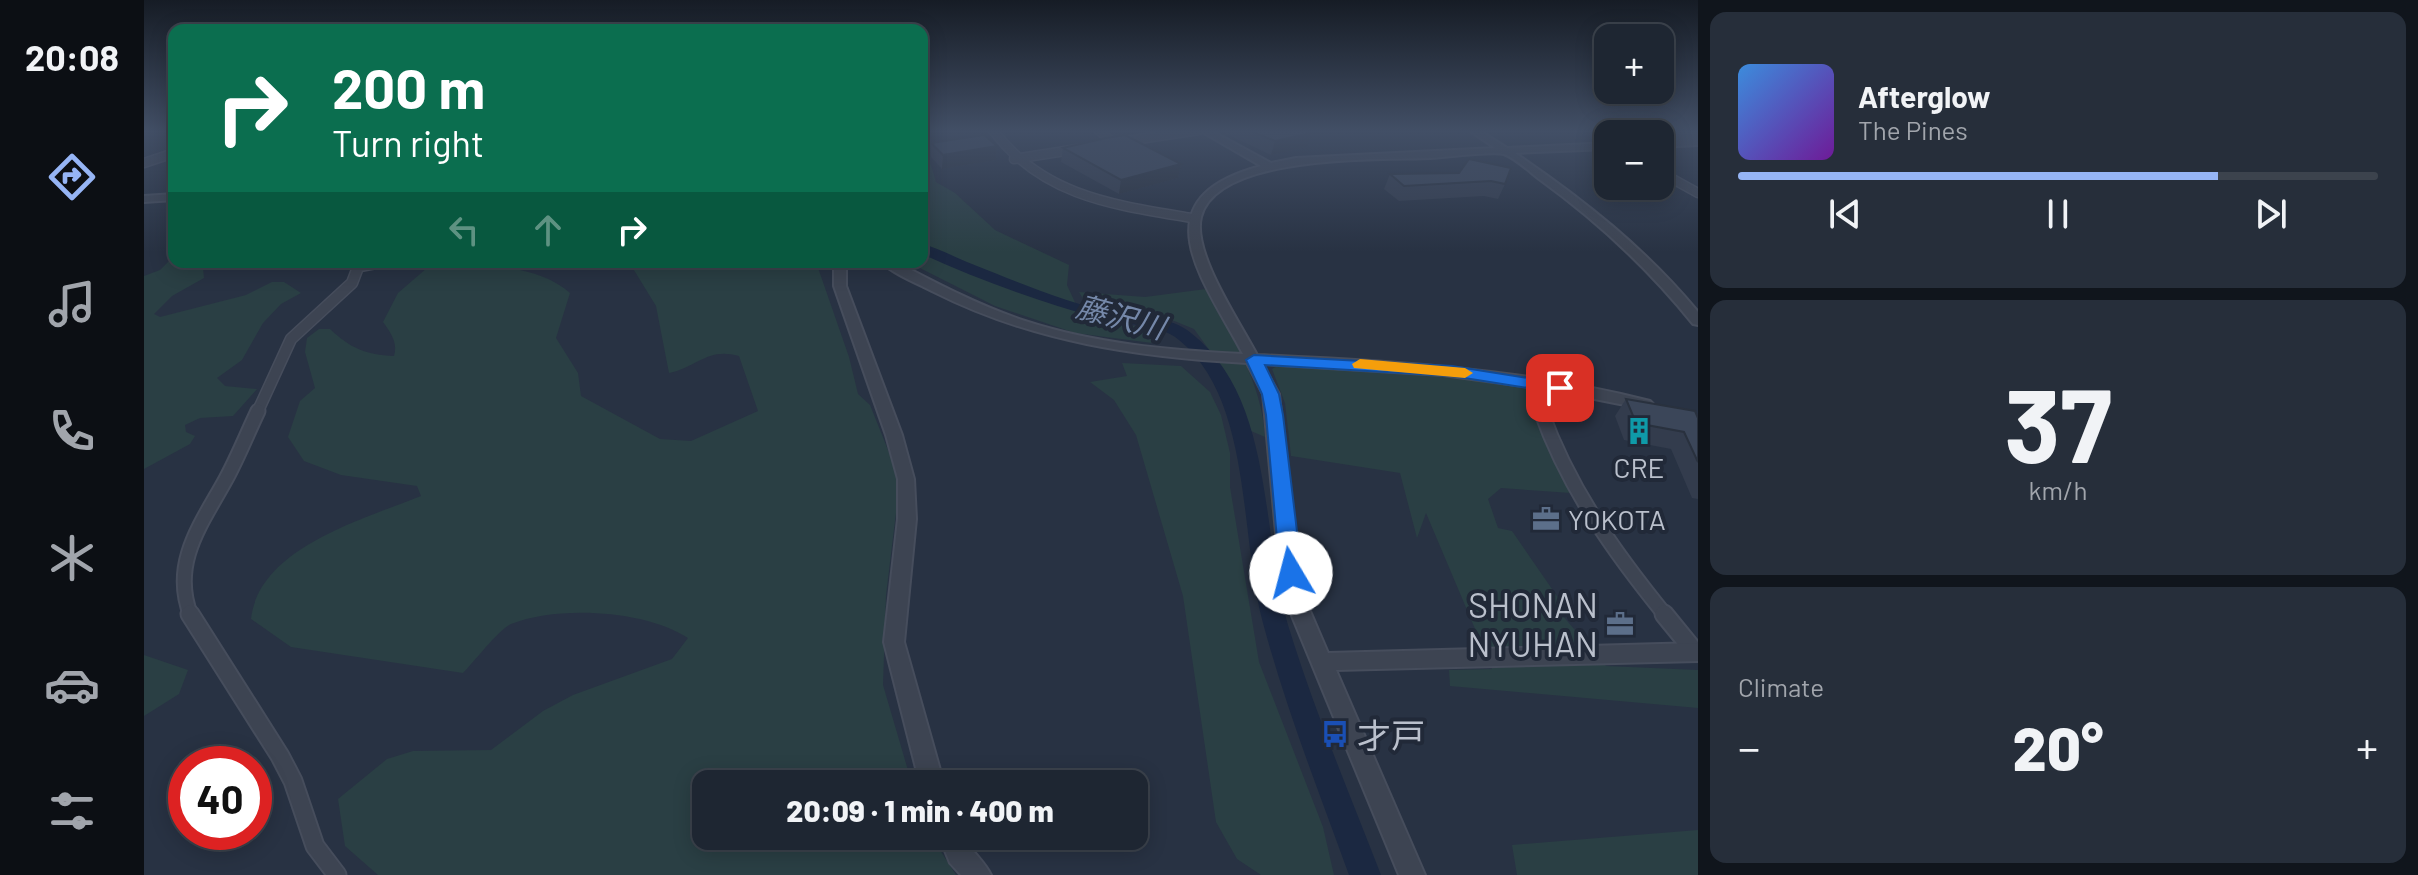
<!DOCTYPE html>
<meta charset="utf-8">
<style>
:root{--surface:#1e2632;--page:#262e3a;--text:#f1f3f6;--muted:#a1a5ac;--line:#3c434d;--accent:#96b5f5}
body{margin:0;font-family:Barlow,"Noto Sans JP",sans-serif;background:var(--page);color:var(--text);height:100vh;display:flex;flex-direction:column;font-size:30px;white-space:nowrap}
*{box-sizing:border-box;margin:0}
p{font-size:26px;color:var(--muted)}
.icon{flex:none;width:44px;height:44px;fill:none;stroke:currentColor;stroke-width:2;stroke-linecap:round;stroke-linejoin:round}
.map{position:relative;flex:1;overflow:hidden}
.sheet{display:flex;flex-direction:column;gap:12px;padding:12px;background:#10151c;width:720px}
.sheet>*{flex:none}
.guide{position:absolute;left:24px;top:24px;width:760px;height:244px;border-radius:16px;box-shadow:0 4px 20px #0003,0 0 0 2px var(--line);background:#0b6e4f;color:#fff;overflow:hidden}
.buttons{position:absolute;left:1450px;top:24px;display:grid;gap:16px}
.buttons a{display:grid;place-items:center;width:80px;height:80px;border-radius:16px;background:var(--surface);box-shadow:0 4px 20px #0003,0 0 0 2px var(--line);font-size:40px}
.speed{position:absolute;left:24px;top:746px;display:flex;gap:16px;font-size:40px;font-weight:700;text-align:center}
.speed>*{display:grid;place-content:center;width:104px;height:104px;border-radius:50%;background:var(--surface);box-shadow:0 4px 20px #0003,0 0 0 2px var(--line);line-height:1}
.speed .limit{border:12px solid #d22;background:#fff;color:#111}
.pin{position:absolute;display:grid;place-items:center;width:68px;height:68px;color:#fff;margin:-34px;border-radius:16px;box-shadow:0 4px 12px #0006}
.me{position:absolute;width:88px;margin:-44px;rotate:352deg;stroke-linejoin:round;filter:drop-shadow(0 0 6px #0008)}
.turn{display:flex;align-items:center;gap:28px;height:168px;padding:0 32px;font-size:36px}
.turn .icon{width:104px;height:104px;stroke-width:2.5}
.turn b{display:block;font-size:56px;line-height:68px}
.lanes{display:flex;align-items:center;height:76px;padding:0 32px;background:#0003;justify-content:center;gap:40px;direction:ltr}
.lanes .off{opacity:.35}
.big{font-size:60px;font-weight:800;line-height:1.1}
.sheet .tile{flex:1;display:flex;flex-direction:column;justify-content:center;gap:12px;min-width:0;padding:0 28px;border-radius:16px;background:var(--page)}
.sheet .dial{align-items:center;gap:0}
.dial b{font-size:104px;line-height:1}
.song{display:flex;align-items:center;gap:24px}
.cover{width:96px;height:96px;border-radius:12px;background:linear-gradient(135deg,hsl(210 70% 55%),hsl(280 70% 35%))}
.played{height:8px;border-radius:4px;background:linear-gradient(90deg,var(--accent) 75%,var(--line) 75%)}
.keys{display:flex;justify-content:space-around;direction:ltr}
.heat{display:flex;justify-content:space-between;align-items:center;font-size:44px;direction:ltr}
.trip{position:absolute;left:548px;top:770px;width:456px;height:80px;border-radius:16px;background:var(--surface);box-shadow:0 4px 20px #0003,0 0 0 2px var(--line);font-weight:800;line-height:80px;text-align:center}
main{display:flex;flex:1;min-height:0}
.tabs{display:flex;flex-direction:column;width:144px;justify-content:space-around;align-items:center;background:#0c0f14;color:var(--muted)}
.tabs .icon{width:56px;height:56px}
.tabs .current{color:var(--accent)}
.tabs b{font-size:36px;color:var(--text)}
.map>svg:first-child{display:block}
</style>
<main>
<nav class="tabs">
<b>20:08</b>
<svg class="icon current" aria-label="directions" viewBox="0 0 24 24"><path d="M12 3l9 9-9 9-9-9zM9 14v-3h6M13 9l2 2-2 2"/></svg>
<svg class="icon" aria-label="music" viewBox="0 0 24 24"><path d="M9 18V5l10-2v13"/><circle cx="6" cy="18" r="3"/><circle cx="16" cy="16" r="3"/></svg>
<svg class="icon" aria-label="phone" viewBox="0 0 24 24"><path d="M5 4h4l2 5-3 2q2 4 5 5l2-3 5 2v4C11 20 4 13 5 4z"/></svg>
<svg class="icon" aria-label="climate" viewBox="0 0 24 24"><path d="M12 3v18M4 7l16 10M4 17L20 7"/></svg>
<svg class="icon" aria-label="car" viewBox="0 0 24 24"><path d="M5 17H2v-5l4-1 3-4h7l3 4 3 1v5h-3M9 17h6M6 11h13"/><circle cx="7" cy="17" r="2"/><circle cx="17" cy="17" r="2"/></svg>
<svg class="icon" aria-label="filters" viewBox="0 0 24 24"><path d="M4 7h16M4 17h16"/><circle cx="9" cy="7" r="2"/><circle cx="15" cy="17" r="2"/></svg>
</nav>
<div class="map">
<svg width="1554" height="875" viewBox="0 0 1554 875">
<rect width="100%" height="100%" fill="#283243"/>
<path fill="#2a3f44" d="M778,158L787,165L792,182L811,193L851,230L925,265L923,285L935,311L1011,332L1008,343L931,333L851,306L764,262H778Z
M30,256V262H64L59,268L60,278L28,296L10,314L16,317L102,295L128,282H140L157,293L137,304L119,323L98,360L73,378L81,386L113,389L89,416L56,418L41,425L42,432L51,436L46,444L0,469V276L16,270Z
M279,262C322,262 394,263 426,293L412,338L434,373L437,396L516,439L547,441L614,411L595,356C564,347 555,366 525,373L512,306L485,262H672L705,357L714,394L726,405L756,480L742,595L739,685L768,784H562V836H787L812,875H234L201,846L194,799L243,759L269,751L347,750L399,711L429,695L528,659L544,638C502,610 414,605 367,624C355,629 330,662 319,673L147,647L107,619C115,547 221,519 277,496L273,486L197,475L160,461L144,437L156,401L171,388L161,352L163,338L175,329H186C206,348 222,355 250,356C254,343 247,333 239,322L254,293L283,268Z
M1062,289C1088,337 1118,382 1121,437L1107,431L1082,373L1050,329L1023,318L951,307L942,304L935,292L1001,297Z
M978,363L1037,366L1066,392L1077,415L1086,453V487L1115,662L1179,827L1190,875H1117L1093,859L1072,822L1039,596L992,435L970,400L946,382L983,376Z
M1135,365L1312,376L1382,387L1427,493L1357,488L1344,499L1354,528L1368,531L1417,602L1411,607L1462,666L1554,670V708L1306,686L1305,670L1348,669L1282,513L1273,538L1256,473L1147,456L1141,403L1128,369Z
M0,655L44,670L35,694L0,716Z
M1554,830V875H1373L1368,845Z"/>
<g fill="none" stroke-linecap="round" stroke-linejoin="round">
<path fill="#1b2841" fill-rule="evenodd" d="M778,244C795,248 812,258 828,264C874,282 924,304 972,313C996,317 1027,316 1047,333C1131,399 1116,531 1144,625C1170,710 1205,792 1237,875H1205C1175,792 1142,709 1119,623C1095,536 1109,400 1035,340C1014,322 979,326 954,318C894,301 835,280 778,254Z"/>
<g stroke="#464d5c" stroke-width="11">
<path id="minor-far3" d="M849,130C899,197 971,205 1048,218
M955,130L969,143
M1475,130L1483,134
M1516,137L1554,135
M976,142L1055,130
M870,159L934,149
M0,163L30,153
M1516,172L1554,193"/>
</g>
<g stroke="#464d5c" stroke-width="13">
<path id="minor-far2" d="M216,266L237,262
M1386,382L1398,413
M113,413L147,339L208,283L216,262"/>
</g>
<g stroke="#464d5c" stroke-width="17">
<path id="minor-far1" d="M1397,411C1425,489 1470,552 1522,616
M47,616C26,563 58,523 82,479C94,457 103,434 114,411"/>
</g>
<g stroke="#464d5c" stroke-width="21">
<path id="minor" d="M46,614L136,756L149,781L171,846L193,875
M1520,614L1551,652"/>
</g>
<g stroke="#464d5c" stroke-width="4">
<path id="tertiary" d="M1055,130H1066L1127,163L1152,158L1351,148L1325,130H1335L1363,148L1464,143V149L1371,153C1439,199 1502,249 1554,312V325L1549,324C1504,268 1453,221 1395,179C1385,171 1371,158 1360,154C1348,151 1302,157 1287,158C1235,160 1073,154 1057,217C1048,253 1096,322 1113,355C1245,361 1378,368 1506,401L1509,404L1501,409L1400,389L1299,375L1118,364L1135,394L1151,543L1166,611L1184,653L1554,643V661L1192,670L1281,875H1255L1146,611L1133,543L1119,394L1103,363C994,357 889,342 790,292C773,283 751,275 737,262H752C794,284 836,306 881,321C951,344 1025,350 1099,354C1060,280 992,199 1117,166Z
M1554,139V145L1516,147V141Z
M30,194V200L0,202V196Z
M690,262H702V286L758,435L770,479L772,519L760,642L800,784H776L740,642L754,519V479L742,435L690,286Z
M795,836H820C826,851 840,860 847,875H817L806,863Z"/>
</g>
<use href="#minor-far3" stroke="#3d4452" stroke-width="8"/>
<use href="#minor-far2" stroke="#3d4452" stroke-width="10"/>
<use href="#minor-far1" stroke="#3d4452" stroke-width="13"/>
<use href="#minor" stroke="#3d4452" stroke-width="17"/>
<use href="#tertiary" fill="#3d4452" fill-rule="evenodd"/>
</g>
<path fill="#333c4d" d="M1074,130H1127L1163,147L1127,155Z
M787,143L853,146L852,160L798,169L787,157Z
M919,148L1037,164L1034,178L975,194L917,162Z
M1315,173L1361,184L1354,199L1340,196L1255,201L1240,189L1246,174Z
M1482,399L1554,418V499L1548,498L1527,449L1480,440L1471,416Z"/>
<path fill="#29313e" d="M778,130H797L778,138Z
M983,130H1013L982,134Z
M1167,133L1163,147L1127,155L1131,141Z
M853,146L852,160L798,169L799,155Z
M1037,164L1034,178L975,194L977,180Z"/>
<path fill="#3b4659" stroke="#29313e" stroke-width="2" d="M1105,130H1127L1129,131L1135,130H1158L1167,133L1131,141Z
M840,135L853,146L799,155L787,143Z
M981,135L1037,164L977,180L919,148L962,138Z
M1325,159L1367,168L1361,184L1347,181L1260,186L1246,174L1315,173Z
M1482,399L1551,411L1554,418V462L1540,432L1492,423Z"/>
<linearGradient id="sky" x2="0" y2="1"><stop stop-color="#161c25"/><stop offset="0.52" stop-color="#424f66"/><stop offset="1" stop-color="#424f66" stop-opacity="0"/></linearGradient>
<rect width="1554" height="252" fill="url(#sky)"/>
<path fill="#1a73e8" stroke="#114b97" stroke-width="2" d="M1110,355L1308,366L1416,383L1425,388L1416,393L1308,376L1121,365L1135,394L1139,415L1158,573L1147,582L1136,573L1122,415L1118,394L1102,360Z"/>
<path fill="#f59e0b" d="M1216,359L1321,368L1329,373L1321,378L1210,368L1208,364Z"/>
<defs>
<g id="building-bare" transform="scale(2.16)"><path d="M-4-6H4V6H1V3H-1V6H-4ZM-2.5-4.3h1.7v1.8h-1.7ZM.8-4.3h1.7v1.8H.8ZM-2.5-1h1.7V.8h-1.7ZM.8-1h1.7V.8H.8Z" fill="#0f9aa8" stroke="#212938" stroke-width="2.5" paint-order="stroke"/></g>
<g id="office-bare" transform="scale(2.16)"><path d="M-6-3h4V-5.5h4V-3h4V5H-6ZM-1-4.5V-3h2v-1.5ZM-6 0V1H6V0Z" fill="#5c6f8a" stroke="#212938" stroke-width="2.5" paint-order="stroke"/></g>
<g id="bus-bare" transform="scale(2.16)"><path d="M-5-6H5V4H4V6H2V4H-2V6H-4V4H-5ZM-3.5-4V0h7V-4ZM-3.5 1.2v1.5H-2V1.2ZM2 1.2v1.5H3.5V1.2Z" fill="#1a4fb4" stroke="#212938" stroke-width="2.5" paint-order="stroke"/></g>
</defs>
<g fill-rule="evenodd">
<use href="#building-bare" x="1495" y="431"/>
<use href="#office-bare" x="1402" y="519"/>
<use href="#office-bare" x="1476" y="624"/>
<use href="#bus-bare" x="1191" y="734"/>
</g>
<g text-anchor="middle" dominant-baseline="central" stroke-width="8" stroke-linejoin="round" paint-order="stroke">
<g font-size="28" fill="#bac0cc" stroke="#212938">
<text x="1495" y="467">CRE</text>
<text x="1424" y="519" text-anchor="start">YOKOTA</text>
</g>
<g font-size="30" font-style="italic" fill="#7588a9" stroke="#212938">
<text transform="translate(977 316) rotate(15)">藤沢川</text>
</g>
<g font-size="34" fill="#bac0cc" stroke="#212938" text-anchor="end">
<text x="1454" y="604">SHONAN<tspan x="1454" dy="39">NYUHAN</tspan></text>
<text x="1213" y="734" text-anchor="start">才戸</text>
</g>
</g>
</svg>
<div class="buttons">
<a>+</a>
<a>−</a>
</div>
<div class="speed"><div class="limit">40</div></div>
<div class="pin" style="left:1416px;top:388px;background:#d93025"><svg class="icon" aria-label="arrive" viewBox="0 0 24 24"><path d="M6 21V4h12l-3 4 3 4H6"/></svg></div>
<svg class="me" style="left:1147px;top:573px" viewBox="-20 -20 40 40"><circle r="19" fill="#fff"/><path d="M0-13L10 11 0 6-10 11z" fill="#1a73e8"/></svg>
<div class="trip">20:09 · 1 min · 400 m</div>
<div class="guide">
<div class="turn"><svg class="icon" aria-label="right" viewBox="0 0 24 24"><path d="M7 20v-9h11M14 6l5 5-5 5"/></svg><div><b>200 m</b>Turn right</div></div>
<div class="lanes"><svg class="icon off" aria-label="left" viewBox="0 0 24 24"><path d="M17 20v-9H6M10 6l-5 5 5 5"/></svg><svg class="icon off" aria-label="ahead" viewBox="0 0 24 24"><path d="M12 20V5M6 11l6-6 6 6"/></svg><svg class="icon" aria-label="right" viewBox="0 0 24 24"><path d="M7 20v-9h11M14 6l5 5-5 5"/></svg></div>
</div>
</div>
<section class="sheet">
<div class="tile">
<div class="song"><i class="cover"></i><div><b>Afterglow</b><p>The Pines</p></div></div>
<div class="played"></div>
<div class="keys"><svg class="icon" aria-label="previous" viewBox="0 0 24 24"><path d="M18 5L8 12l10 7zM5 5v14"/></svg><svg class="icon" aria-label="pause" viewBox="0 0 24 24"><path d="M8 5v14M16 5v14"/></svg><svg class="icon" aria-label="next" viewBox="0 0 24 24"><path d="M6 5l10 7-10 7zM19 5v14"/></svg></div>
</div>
<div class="tile dial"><b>37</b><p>km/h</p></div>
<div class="tile"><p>Climate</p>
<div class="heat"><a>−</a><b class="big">20°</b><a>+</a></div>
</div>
</section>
</main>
